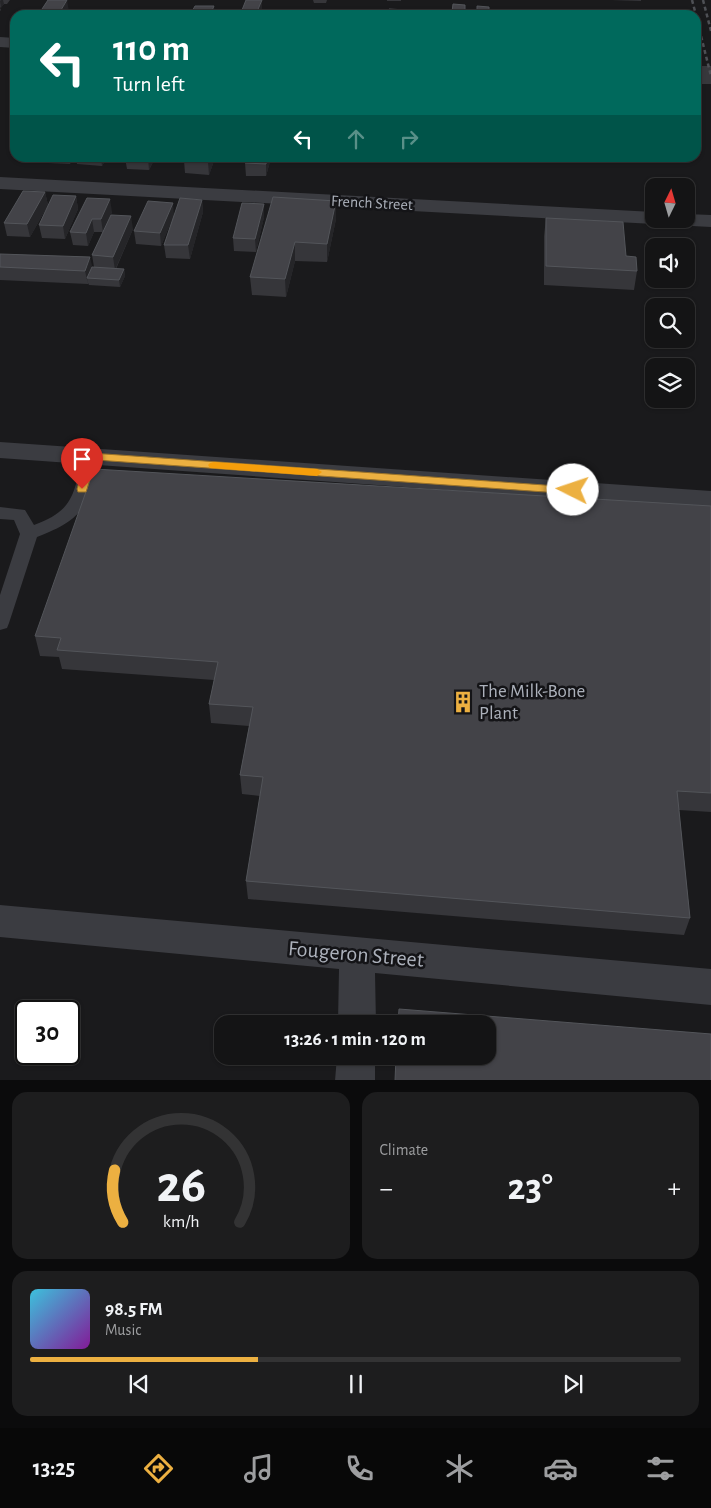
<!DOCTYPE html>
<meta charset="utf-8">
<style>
:root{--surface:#141415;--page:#1d1d1e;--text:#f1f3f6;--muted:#9d9ea0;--line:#333334;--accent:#ecb041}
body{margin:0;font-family:"Alegreya Sans",sans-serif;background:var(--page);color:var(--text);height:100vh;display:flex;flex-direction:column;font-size:19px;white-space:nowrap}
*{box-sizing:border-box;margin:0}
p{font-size:16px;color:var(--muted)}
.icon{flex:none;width:28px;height:28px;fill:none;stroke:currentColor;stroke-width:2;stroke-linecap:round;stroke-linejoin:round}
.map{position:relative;height:1080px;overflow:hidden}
.drawer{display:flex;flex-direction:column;gap:12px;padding:12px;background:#0b0b0c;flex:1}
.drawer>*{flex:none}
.top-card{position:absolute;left:10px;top:10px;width:691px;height:152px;border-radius:15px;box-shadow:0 1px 4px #0004,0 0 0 1px var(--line);background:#00695c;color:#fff;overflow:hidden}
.needle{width:32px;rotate:5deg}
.fabs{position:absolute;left:645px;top:178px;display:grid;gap:10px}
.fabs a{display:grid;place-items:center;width:50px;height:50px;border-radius:10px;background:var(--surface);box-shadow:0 1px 4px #0004,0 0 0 1px var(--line);font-size:25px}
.speed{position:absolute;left:15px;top:1000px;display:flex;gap:10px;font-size:25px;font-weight:700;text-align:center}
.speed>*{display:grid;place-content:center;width:65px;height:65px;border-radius:50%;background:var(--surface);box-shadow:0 1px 4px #0004,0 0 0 1px var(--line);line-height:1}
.speed .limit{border:2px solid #111;border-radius:8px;background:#fff;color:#111}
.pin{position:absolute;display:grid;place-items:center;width:42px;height:42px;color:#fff;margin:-51px -21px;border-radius:50% 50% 50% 0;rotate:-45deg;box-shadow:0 0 5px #0007}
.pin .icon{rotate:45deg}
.me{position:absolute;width:55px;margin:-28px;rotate:274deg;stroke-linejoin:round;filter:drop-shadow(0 0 4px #0008)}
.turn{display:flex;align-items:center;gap:18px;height:105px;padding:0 20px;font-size:22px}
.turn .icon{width:65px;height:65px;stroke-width:2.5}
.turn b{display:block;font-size:35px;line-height:42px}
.lanes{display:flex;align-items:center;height:48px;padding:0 20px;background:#0003;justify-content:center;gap:25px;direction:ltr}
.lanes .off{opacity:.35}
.big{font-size:38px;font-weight:700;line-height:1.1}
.drawer .card{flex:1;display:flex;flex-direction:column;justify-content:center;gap:8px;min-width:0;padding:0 18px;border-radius:15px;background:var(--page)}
.drawer .dial{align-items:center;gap:0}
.dial svg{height:130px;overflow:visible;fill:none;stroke:var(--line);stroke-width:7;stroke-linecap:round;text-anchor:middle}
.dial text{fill:var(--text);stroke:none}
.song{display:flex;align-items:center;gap:15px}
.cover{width:60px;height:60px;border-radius:8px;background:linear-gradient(135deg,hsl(190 70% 55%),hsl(290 70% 35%))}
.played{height:5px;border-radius:2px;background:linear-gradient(90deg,var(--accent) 35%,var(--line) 35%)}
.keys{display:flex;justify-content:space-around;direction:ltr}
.heat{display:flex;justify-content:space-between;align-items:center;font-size:28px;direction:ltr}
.drawer .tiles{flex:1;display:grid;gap:12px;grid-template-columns:1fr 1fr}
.card:last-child{grid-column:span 2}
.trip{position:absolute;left:214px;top:1015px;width:282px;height:50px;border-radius:15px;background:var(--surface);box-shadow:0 1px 4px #0004,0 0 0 1px var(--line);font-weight:700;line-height:50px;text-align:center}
.tab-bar{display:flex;height:80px;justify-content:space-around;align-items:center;background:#080808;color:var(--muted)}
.tab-bar .icon{width:35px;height:35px}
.tab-bar .selected{color:var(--accent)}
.tab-bar b{font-size:22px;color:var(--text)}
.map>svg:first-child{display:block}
</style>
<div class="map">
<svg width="711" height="1081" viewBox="0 0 711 1081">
<rect width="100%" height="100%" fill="#1a1a1c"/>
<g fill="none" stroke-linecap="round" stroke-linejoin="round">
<path stroke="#37383c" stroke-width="18" stroke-dasharray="18 9" stroke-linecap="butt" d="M696,75H711"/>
<path fill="#3b3c41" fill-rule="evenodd" d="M91,451L97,452L99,456C87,505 87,518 37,537L9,623L7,628L0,630V595L20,534L14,520L0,519V507L25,510L34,525C75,510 73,494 83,456L85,452Z"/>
<path fill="#3b3c41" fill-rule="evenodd" d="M0,37L15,38V48L0,47Z
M0,177L654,212V219H686V214L711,215V227L0,189Z
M0,442L711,491V509L0,458Z
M0,905L711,969V1005L375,973L376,1024H338L339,969L0,937Z
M337,1056H375V1081H335Z"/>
<path stroke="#4e5055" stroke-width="2.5" stroke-dasharray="4 3" stroke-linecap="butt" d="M692,0L696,15
M703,0L711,31
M696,16L711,76"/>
</g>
<path fill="#36363a" d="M0,0H10L7,4H4L0,8L1,10L0,11Z
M313,0H327L326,3H314Z
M387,0H401V1H387Z
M611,0H641V1Z
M453,4L465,12H477V6L489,12L504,15H452Z
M47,158H73L70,164L48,163Z
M76,158H107L102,166L77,164Z
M125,158H155L149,170L127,169Z
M185,158H215L209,175L185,173L184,161Z
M246,158H271L266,176H246L245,163Z
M45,192L48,205L30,237L7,236L4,223Z
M76,196L78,209L65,239L42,238L39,225Z
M87,198L112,212L106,225L133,229L116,269H124L125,276L120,287L89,285L88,283V284L0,280V254L92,268L94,267L92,255L103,232H94L88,246L73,245L70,232Z
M202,200L203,212L190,259L166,258L164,245L173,217L161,246L136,244L134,231L174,215Z
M336,201V219L327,262L295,261L286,297L252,295L250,277Z
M264,217L256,252L234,251L233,238Z
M546,218L637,271L634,290L544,285V236Z
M711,506V812L679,810L690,918L684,935L248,899L246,881L260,796L242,794L240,775L249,726L211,723L209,704L214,680L62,669L59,657L40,656L35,636Z"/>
<path fill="#252528" d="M1,0H3L4,4L1,8L0,1Z
M67,0L69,12L67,15H58Z
M262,0V12L261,15H256Z
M214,6L215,15H210Z
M69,158H73L70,164Z
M101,158H107L102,166Z
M148,158H155L149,170Z
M209,158H215L209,175L208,162Z
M267,158H271L266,176V164Z
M45,192L48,205L30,237L27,224Z
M76,196L78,209L65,239L63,226Z
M110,199L112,212L103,232L101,219Z
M202,200L203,212L190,259L188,245Z
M336,201V219L327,262V244Z
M173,203L174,215L161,246L160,233Z
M264,204V217L256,252L255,239Z
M131,216L133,229L115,270L113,257Z
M92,219L94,232L88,246L86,233Z
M295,242V261L286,297L285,279Z
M90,257L93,270L87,278L88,284L85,271Z
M124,269L125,276L120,287L119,280Z"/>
<path fill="#434348" stroke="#53555a" d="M48,0H67L58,15H38Z
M246,0H262L256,14H259V15H240Z
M453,4L465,5V12H452Z
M195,6H214L210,15H190Z
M477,6L489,7V12H477Z
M389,9L406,10L405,15H388Z
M145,11L164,12L163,15H143Z
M439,12H451V15H439Z
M464,12H480V15H463Z
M489,12L504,13V15H488Z
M185,158H209L208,162L184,161Z
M246,158H267L266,164L245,163Z
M23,191L45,192L27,224L4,223Z
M53,195L76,196L63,226L39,225Z
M273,197L336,201L327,244L295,242L285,279L250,277Z
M87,198L110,199L101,219H92L86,233L70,232Z
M180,198L202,200L188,245H164Z
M148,201L173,203L160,233L134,231Z
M242,203L264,204L255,239L233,238Z
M111,215L131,216L113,257L92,255Z
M546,218L623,222L626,256L636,257L637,271L546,266Z
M0,254L90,257L85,271L0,267Z
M92,267L124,269L119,280L87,278Z
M94,469L711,506V793L677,791L690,918L246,881L263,777L240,775L253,707L209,704L218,662L57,650L61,638L35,636Z
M399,1009L711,1034V1081H395L396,1056H488V1024H398Z"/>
<path fill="#ecb041" stroke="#99722a" d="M91,453L573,487L579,490L573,494L96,460L87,489L86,492H78L77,489L86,456Z"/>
<path fill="#f59e0b" d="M214,462L317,469L322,472L317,476L210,468L208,465L210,463Z"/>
<defs>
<g id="building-bare" transform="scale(1.725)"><path d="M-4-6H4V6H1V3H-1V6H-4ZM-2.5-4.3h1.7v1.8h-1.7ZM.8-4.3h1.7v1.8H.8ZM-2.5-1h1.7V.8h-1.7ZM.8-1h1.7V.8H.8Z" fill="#ecb041" stroke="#141417" stroke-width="2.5" paint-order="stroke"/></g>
</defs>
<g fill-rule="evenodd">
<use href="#building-bare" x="463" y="702"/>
</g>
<g text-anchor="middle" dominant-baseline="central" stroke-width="5" stroke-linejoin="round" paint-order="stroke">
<g font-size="16" fill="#acb1bb" stroke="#141417">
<text transform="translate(372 203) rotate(3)">French Street</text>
</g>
<g font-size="19" fill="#acb1bb" stroke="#141417" text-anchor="start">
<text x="479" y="691">The Milk-Bone<tspan x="479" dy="22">Plant</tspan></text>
</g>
<g font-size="22" fill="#acb1bb" stroke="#141417">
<text transform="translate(356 954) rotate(5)">Fougeron Street</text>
</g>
</g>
</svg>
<div class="fabs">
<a><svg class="needle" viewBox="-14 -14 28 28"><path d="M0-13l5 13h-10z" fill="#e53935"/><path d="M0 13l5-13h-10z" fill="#9d9ea0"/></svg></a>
<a><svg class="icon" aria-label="sound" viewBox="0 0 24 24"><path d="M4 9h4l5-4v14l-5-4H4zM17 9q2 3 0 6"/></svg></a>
<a><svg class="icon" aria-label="search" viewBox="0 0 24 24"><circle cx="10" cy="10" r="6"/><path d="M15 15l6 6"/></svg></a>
<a><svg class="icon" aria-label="layers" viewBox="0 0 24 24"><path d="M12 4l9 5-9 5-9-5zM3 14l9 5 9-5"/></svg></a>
</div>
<div class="speed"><div class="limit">30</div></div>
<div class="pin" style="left:82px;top:489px;background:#d93025"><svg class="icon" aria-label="arrive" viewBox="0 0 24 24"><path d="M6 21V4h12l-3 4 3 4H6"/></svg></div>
<svg class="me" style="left:573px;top:490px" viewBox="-20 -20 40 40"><circle r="19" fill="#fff"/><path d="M0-13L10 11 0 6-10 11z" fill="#ecb041"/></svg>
<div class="trip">13:26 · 1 min · 120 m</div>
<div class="top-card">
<div class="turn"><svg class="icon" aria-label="left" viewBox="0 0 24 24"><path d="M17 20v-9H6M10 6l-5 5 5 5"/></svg><div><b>110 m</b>Turn left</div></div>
<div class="lanes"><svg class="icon" aria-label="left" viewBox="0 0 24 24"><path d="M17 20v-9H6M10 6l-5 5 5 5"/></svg><svg class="icon off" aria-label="ahead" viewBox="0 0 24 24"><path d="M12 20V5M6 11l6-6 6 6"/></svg><svg class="icon off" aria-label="right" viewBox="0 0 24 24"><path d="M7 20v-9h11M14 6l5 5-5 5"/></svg></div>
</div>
</div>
<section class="drawer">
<div class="tiles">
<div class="card dial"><svg viewBox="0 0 100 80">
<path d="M14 69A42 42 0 1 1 86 69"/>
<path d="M14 69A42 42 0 0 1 9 37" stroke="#ecb041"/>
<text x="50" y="56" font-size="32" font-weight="700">26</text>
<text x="50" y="72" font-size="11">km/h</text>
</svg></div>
<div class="card"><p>Climate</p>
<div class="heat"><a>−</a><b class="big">23°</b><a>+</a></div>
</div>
<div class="card">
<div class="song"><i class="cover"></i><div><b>98.5 FM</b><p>Music</p></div></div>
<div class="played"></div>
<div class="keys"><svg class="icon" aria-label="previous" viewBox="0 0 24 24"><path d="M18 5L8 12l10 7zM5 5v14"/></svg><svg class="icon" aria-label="pause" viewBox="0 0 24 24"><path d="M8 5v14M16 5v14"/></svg><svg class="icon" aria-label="next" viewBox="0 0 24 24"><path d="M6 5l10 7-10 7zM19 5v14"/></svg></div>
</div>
</div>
</section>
<nav class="tab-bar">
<b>13:25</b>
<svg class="icon selected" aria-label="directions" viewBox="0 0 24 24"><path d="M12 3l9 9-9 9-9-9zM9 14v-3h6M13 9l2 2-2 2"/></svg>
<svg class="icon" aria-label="music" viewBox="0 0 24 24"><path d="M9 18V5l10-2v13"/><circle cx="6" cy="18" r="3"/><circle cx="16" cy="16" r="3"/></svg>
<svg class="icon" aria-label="phone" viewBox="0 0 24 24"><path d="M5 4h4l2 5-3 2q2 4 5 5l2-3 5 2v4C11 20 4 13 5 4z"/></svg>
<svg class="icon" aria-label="climate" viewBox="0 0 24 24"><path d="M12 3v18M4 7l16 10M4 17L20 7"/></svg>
<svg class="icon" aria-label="car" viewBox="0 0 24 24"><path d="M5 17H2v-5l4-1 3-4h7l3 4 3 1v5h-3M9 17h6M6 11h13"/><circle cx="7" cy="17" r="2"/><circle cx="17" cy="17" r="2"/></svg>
<svg class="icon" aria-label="filters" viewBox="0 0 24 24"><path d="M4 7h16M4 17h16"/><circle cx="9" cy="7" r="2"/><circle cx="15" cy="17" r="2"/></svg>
</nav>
